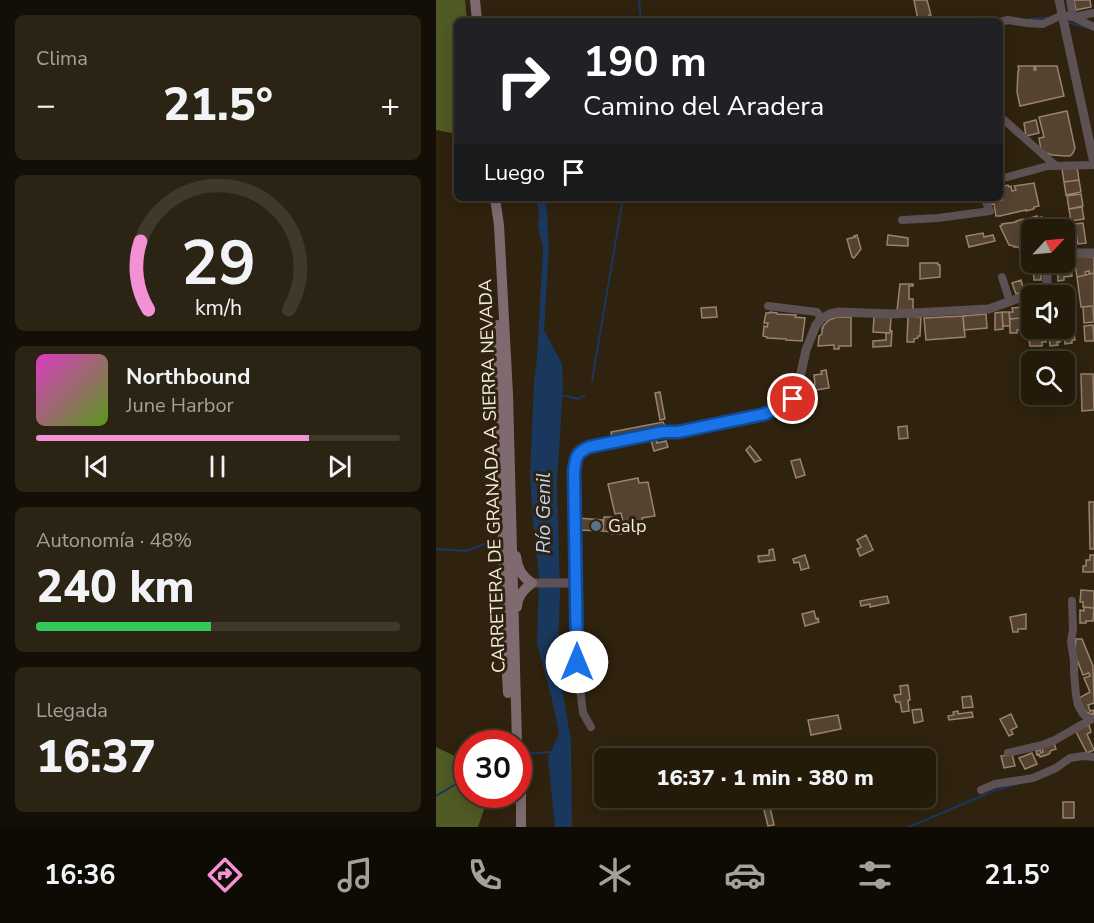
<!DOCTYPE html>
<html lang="es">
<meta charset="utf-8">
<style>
:root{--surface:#231a0a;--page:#2b2313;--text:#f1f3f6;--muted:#a3a19c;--line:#40382b;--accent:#f391d5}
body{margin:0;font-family:"Nunito Sans",sans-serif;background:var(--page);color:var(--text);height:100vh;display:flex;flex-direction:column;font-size:22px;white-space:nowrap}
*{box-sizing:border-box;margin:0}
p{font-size:20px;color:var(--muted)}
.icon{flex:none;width:33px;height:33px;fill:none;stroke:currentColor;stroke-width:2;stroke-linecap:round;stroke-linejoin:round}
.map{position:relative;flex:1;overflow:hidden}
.panel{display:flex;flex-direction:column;gap:15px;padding:15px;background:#130e06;width:436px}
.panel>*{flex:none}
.top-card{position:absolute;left:18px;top:18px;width:549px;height:183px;border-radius:9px;box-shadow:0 3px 15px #0003,0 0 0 2px var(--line);background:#202124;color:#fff;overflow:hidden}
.needle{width:39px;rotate:64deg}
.tools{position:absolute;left:585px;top:219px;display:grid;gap:12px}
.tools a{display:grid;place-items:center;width:54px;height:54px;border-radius:9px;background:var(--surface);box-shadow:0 3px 15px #0003,0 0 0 2px var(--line);font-size:30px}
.speed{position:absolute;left:18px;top:730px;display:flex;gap:12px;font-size:30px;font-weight:700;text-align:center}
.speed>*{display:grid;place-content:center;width:78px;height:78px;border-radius:50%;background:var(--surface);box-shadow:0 3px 15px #0003,0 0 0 2px var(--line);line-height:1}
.speed .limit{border:9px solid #d22;background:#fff;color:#111}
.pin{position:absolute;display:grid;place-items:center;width:51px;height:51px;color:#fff;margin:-26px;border:3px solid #fff;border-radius:50%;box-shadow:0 2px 6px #0007}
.me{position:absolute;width:66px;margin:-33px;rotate:0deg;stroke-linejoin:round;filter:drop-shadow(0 0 4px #0008)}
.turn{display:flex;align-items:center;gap:21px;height:126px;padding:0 30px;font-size:27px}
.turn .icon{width:78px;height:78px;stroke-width:2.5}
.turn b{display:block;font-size:42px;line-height:51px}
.then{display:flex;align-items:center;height:57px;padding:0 30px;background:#0003;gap:12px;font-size:22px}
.big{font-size:45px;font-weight:800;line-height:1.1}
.panel .card{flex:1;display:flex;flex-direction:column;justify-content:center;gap:9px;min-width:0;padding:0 21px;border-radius:9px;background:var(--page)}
.panel .dial{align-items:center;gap:0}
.dial svg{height:156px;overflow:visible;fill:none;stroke:var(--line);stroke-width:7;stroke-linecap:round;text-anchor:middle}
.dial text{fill:var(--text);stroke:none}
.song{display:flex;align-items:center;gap:18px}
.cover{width:72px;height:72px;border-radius:9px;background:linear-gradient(135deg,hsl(310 70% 55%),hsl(90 70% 35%))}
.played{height:6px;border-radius:3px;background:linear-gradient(90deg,var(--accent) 75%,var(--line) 75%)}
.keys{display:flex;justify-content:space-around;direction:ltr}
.heat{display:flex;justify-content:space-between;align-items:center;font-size:33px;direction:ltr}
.charge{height:9px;border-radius:4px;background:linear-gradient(90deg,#34c759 48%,var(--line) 0)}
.trip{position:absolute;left:158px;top:748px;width:342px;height:60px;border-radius:9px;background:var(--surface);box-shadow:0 3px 15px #0003,0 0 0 2px var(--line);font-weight:800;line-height:60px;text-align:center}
.menu{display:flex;height:96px;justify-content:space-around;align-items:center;background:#0e0a04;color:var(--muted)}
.menu .icon{width:42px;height:42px}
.menu .active{color:var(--accent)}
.menu b{font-size:27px;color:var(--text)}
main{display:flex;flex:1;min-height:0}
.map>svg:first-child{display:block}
</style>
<main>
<section class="panel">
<div class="card"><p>Clima</p>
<div class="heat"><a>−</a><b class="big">21.5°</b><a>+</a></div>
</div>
<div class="card dial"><svg viewBox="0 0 100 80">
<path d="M14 69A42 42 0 1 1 86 69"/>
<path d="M14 69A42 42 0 0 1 10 34" stroke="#f391d5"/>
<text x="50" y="56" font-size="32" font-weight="700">29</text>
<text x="50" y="72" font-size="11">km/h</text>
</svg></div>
<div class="card">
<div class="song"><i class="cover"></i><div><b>Northbound</b><p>June Harbor</p></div></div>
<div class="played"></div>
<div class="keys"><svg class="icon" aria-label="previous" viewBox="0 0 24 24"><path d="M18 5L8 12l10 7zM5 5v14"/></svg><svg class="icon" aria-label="pause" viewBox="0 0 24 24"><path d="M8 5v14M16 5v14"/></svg><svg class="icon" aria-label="next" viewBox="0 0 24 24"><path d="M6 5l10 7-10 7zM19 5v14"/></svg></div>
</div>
<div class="card"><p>Autonomía · 48%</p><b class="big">240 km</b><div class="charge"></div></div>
<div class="card"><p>Llegada</p><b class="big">16:37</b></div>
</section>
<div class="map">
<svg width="658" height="827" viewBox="0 0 658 827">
<rect width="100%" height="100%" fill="#2f220e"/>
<path fill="#505a25" d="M0,0H29L31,21H21V134L0,130Z
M0,747L31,762L32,795H53L42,827H0Z"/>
<path fill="#1a375e" d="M100,198H110L113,248L108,330L126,364L127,385L121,483L124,591L122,650L125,682L135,741L136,827H119L112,758L123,734L116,700L101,644L103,575L97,523L94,475L98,382L101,358L107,249L102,226L103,214Z"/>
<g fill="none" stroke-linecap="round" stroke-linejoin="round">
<path stroke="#1a375e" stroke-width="2" d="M203,0L205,21
M593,19L614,18
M631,22L649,27
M156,381L187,198
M126,395L142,399L149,395
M0,549L30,551L49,544
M85,754L115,752
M0,796L32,777
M473,827L560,790L582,784"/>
</g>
<path fill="#554231" stroke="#988370" stroke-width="1.5" d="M478,0H491L495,15H493V17L482,20Z
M638,0H654L655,7L640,10Z
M582,66H598V70H600L599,66H621L628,96L584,106L581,92L582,71L583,70Z
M631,111L639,148L637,153L634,156H630L616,155L610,153L605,150L603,138L608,137L603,117Z
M600,120L603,133L590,136L588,123Z
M641,167L643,180L628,182L626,169Z
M643,180L645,192L630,195L628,182Z
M598,183L603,206L598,207V209L590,211V210L564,216H560L558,204L552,205L549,198H562L563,201L566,200V197H564V187L572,185L573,187L575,186L576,191L580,190L578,186Z
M645,194L647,206L633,209L631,196Z
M646,207L648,219L635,221L633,209Z
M601,216L602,218L606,217L609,230H596V235H592L593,237H596V245L583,248L582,247H578V246L573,245L564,226L566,225V224L580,222V221L587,219L588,220Z
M647,223L650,243L642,244L638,224Z
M547,233L548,237L557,235L559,241L533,247L530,236Z
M421,235L425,249L418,258L416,257L411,239L419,237L418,236Z
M452,235L472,238V246L451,245Z
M638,256L658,257V273L653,274V271L649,272L650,275L641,277Z
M628,260L637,261V266L635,269L636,276L628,277V280L622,281L621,262H628Z
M484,263H502V265H504V277L484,279Z
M605,267V280H598L597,268Z
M658,273V306L645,307L641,277Z
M585,280L588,291L580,294L576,283Z
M464,284H477V286H473V299H477V311H461Z
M657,306L658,322L648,323L647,307Z
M280,307L281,317L266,318L265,308Z
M586,307V313H584V318L574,319L573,312H577L576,308Z
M628,308H634V312L638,311L640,321L634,323V318L629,319Z
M334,312L341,313V314L360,315L359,317L369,318L366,341L350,340V339L331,338V337L327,336L328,326L331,327L332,323H328L330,313H334Z
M566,312L567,329L559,330V313Z
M566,312H573L574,326H567Z
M550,314L551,328L528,330L527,316Z
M472,316L485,317L484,336H482V338L478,339V342H471Z
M527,316L529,337L490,340L488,318Z
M401,317H415V346H403V349H398V345L382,346L383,336L386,334V328H387V326L393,320Z
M438,317H455L454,333L437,332Z
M584,318L585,330H581V333H574V319Z
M657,325L658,341H649L648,326Z
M454,330L456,331L455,346L437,347V341L450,340V333H454Z
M634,330L638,331L639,340H636V343L629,344L628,334H634Z
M619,331L623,332L624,342H621L622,345L614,346L613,336L619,335Z
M597,333H602V335H609L610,342H606V346H594L593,339L597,338Z
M390,370L393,388L374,391V386L379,385L378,375L386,374L385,371Z
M645,374H657L658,410L646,411Z
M224,392L229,419L224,420L219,393Z
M227,422L229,426L176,437L175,432Z
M471,426L472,438L463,439L462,427Z
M220,439L221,443L230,441L232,447L218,451L215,440Z
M314,446L325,460L319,462L310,450Z
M364,459L369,475L360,478L355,461Z
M202,478L203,483L212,482L219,516L206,518L207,524L203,525V528L186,529V534H176L177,521H187L185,513L179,514L172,484Z
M653,502H658V549H654Z
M168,517H177L176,532L167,531Z
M142,518L167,520V531L141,530Z
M430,535L437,550L424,556L421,549L425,547L421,540Z
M337,549L339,560L323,562L322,556L333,555V550Z
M369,555L373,568L365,570L363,562L358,563L357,559Z
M654,555H658V572H647V566H650V560H654Z
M645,590L658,591V608L647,607V602H644Z
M451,596L453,603L434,607V604L425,606L424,601Z
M648,607L658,608L657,621H650V623H644V610L648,611Z
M378,611L380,619L382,618L383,622L369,626L366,614Z
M590,614V629H582V632H577L574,617Z
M640,639H646L657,666L658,703L652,705L654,711L658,710L657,715L650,712L647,708L643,698L654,692L648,678L654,676L653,673L647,675L640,657L639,649Z
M472,685L474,700H472L473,711L466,712L464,702H460L458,695L465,694L464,686Z
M535,696L537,707L527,708L526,697Z
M485,709L487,721L478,723L476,710Z
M522,711V714L536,712L537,717L513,720L512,716L518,715L517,712Z
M575,714L581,727L575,730L577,734L573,736L564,719Z
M402,715L405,729L375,735L372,720Z
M653,725L655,732L651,734L658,750L651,753L639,730Z
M618,743L620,749L614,751V753L613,754L604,757L603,754L601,755L600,751L604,750L605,753L607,752L605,746Z
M596,753L601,764L589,769L583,758Z
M576,754L579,766L568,768L565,756Z
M325,798H332L338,825L332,826Z
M627,802H638V818H627Z"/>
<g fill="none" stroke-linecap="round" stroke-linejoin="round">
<path stroke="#5e5154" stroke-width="8" d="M634,0L637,17
M637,17L658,27
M564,22L572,20L591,23L607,24L626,15L637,17L658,13
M567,119L620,166
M564,179L612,166L658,165
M466,220L502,218L554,211L548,198
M566,277L574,302
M620,296L633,294
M588,298L590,328H596
M332,306L381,312L385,319
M628,326H636
M141,583V662L147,713L155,727
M636,601L637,629L635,642L638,661V673L640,695L642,705L647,714L654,720L658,719
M572,753L606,745L619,740L654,720
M545,790L559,784L597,778L620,768L634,758L647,756L658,757"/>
<path stroke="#5e5154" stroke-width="9" d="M623,0L658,163
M628,253H658
M96,583H141L138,534V471L140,457L145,451L153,447L227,432H242L329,414L348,405L357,399L361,391L370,350L380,325L385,319L394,314L403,312L457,314L553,309L608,289L611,283V262"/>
<path stroke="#7e6a6f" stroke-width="10" d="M39,0L41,21
M59,198L63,225L72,394L81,744
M62,325L69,640L72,693
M80,556C81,568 86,577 96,583C88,589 81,597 81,607
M82,763L85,794V827"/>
</g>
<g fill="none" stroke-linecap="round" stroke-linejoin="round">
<g stroke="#114b97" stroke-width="15">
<path id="route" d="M141,662L138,471C140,457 140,453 153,447L227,432H242L329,414L348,405L357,399"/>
</g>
<use href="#route" stroke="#1a73e8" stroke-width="10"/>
</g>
<circle fill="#5c6f8a" stroke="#2f220e" stroke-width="2" cx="160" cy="526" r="6"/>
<g text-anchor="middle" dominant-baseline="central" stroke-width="6" stroke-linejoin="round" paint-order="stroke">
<g font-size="18" fill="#f3ebde" stroke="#2f220e">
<text transform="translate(56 476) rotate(-92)">CARRETERA DE GRANADA A SIERRA NEVADA</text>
</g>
<g font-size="18" fill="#f3ebde" stroke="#2f220e" text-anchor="start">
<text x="172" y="526">Galp</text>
</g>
<g font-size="20" font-style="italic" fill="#b9d6fe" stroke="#2f220e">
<text transform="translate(107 513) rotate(-90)">Río Genil</text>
</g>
</g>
</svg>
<div class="tools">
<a><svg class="needle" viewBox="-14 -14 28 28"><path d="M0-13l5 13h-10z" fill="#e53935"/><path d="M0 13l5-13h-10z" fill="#a3a19c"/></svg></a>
<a><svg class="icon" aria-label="sound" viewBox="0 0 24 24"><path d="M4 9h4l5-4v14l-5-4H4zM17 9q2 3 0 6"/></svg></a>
<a><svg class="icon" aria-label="search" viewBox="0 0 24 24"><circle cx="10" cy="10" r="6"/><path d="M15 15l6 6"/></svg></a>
</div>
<div class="speed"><div class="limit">30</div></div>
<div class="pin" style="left:357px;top:399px;background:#d93025"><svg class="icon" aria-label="arrive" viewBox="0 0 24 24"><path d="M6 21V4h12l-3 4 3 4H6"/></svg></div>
<svg class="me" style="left:141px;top:662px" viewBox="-20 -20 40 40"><circle r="19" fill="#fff"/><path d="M0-13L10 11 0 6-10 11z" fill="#1a73e8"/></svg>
<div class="trip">16:37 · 1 min · 380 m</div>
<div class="top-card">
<div class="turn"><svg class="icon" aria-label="right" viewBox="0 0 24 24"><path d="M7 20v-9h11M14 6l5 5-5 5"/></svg><div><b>190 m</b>Camino del Aradera</div></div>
<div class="then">Luego<svg class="icon" aria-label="arrive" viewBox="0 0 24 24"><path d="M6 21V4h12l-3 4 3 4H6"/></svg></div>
</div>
</div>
</main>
<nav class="menu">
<b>16:36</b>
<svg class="icon active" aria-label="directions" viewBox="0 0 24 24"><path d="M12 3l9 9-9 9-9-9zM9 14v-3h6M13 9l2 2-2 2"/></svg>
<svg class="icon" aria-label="music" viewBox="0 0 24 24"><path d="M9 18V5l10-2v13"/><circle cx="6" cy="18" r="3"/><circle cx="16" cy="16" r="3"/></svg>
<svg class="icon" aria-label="phone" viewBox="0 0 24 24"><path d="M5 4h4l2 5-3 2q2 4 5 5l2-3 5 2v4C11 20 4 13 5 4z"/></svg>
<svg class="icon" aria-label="climate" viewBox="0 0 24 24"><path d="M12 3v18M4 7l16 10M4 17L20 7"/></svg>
<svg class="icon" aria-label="car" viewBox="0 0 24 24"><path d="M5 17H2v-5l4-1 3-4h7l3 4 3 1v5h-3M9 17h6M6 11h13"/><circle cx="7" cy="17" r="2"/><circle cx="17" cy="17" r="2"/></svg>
<svg class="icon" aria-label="filters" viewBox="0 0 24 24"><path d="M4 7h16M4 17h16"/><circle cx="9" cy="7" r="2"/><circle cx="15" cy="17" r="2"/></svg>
<b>21.5°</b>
</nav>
